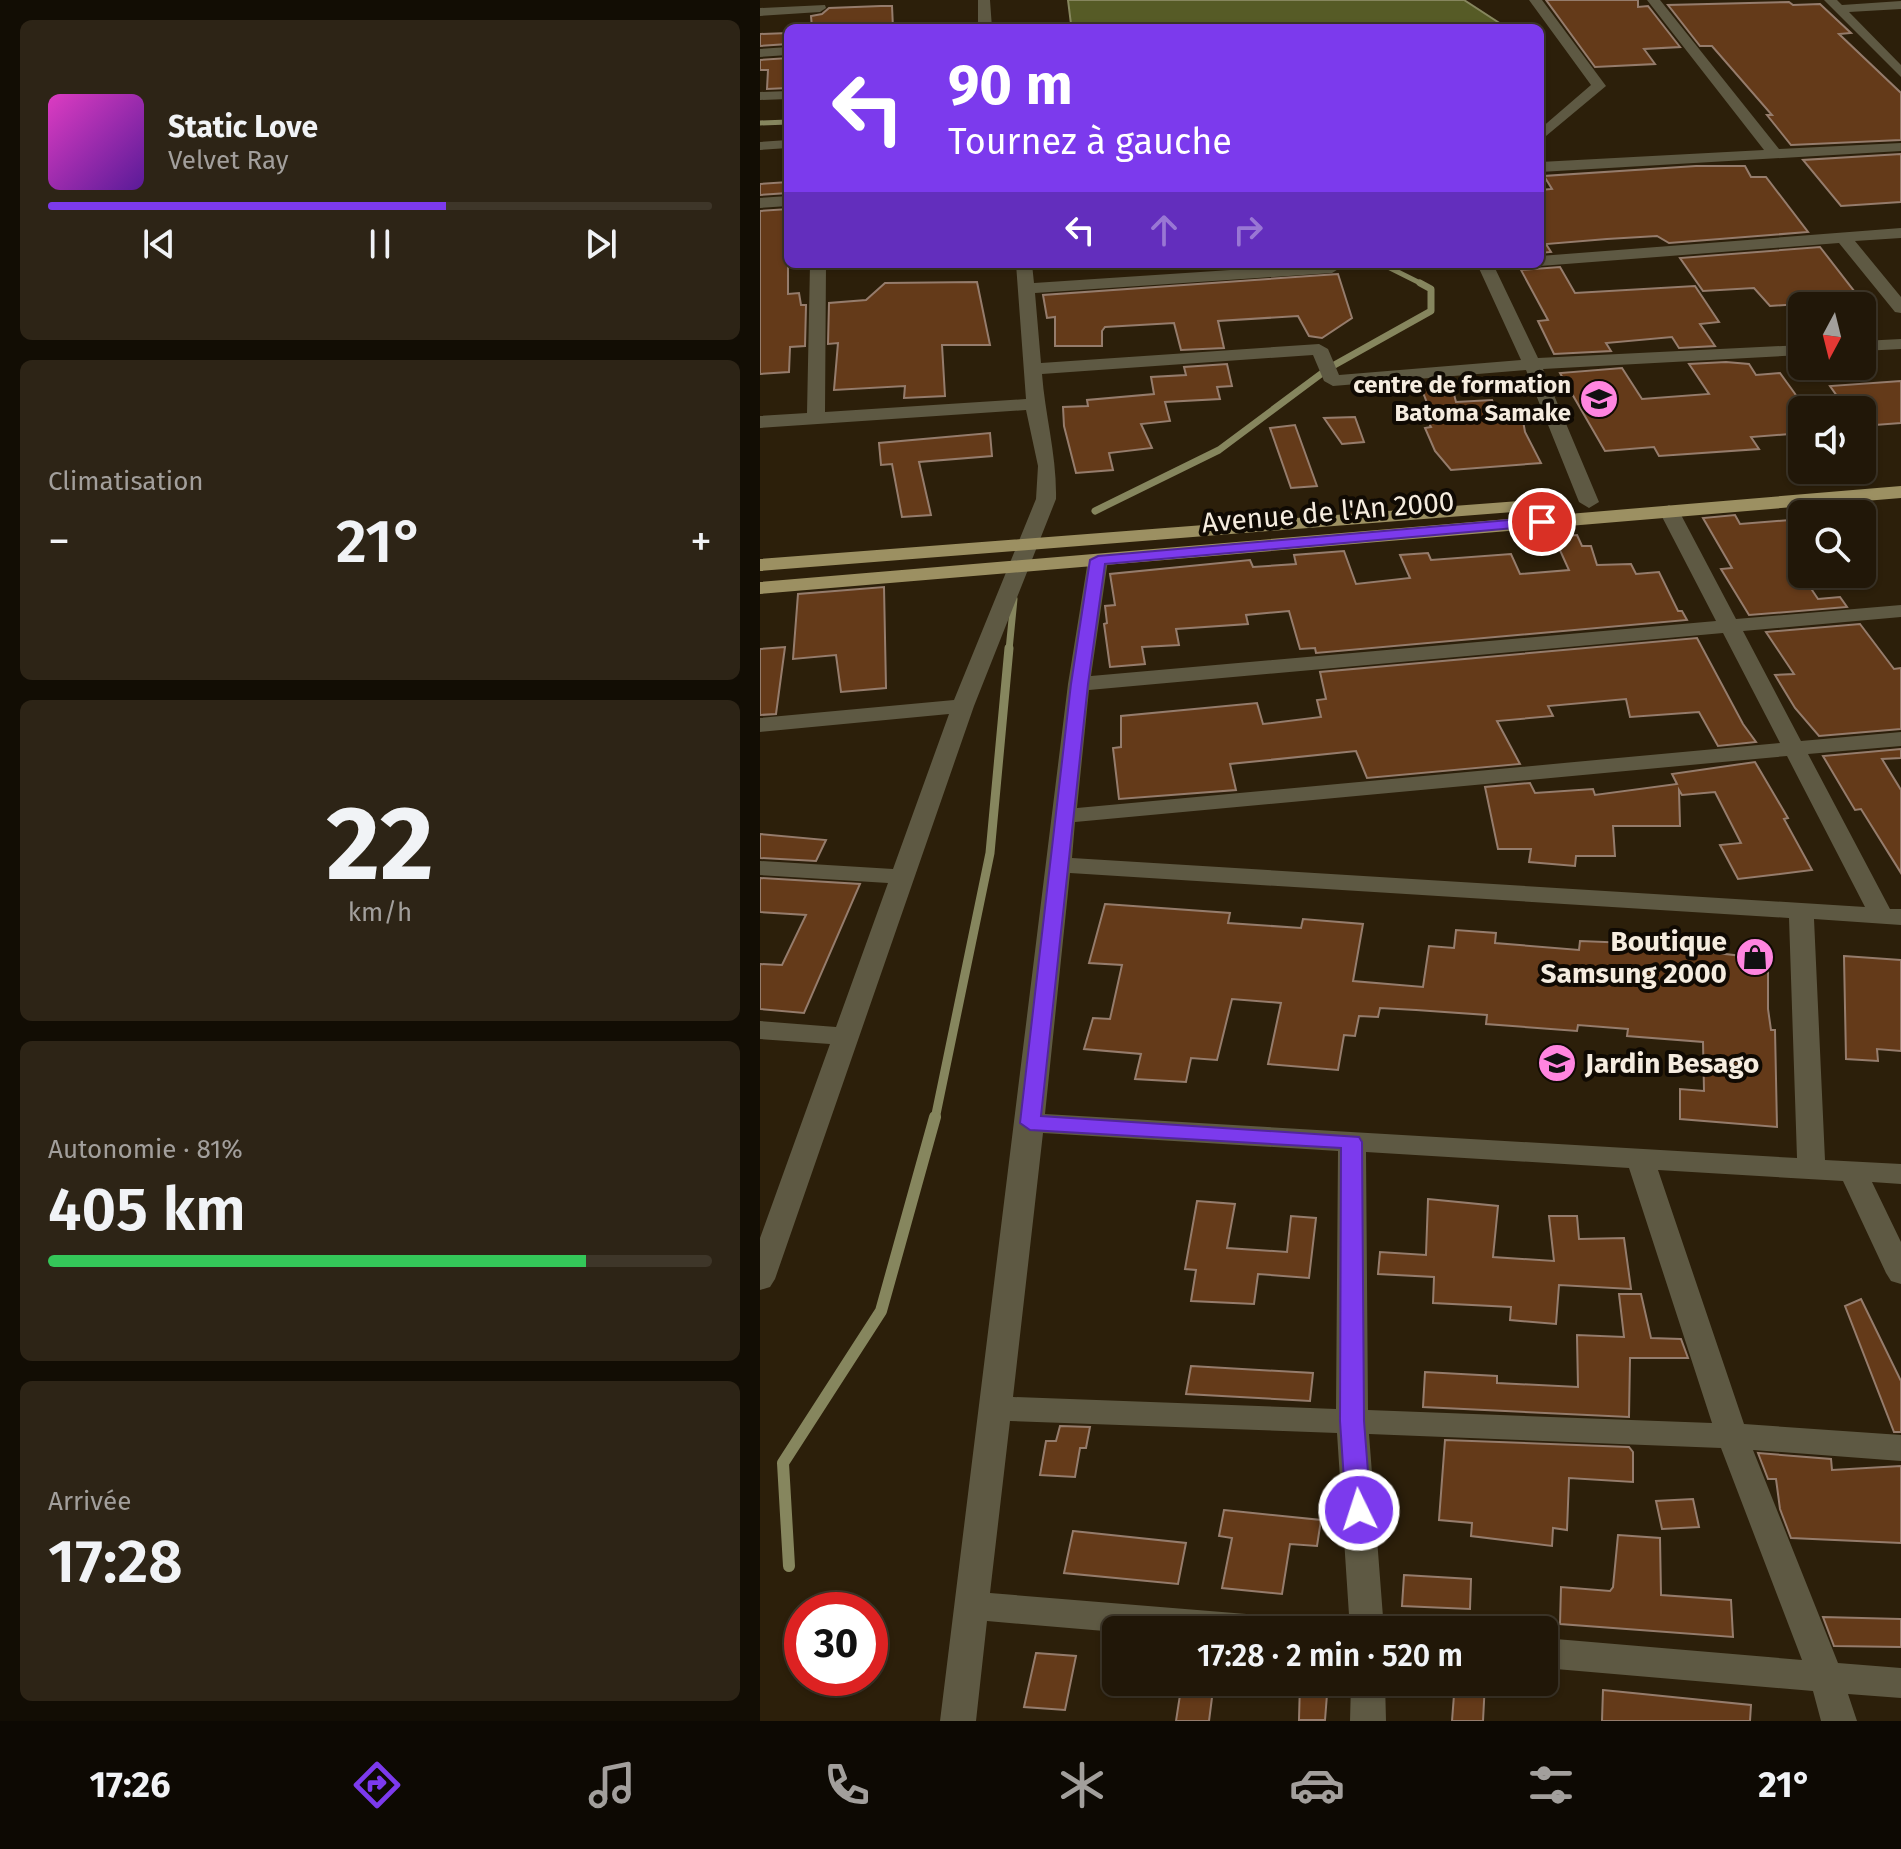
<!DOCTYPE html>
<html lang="fr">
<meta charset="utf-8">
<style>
:root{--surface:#211708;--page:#2d2416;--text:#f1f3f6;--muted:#a29f9c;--line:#3e3629;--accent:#7c3aed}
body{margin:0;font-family:"Fira Sans",sans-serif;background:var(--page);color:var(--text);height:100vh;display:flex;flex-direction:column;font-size:30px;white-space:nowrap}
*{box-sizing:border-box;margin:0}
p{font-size:26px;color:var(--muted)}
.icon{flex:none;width:44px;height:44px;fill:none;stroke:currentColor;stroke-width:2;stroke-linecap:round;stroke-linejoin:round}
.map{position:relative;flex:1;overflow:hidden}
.sheet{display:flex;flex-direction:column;gap:20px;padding:20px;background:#120d04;width:760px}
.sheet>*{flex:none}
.top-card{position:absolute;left:24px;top:24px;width:760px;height:244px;border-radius:12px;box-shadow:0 2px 6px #0004,0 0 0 2px var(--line);background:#7c3aed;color:#fff;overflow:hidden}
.needle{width:52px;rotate:187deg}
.controls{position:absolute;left:1028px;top:292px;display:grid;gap:16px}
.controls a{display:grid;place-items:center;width:88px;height:88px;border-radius:12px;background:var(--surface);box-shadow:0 2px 6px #0004,0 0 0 2px var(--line);font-size:40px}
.speed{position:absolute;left:24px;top:1592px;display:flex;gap:16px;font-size:40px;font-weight:700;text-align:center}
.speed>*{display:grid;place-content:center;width:104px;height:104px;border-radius:50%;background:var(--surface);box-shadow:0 2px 6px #0004,0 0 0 2px var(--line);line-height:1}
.speed .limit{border:12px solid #d22;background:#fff;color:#111}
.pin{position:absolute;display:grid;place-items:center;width:68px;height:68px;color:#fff;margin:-34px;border:4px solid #fff;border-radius:50%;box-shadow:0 2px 8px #0007}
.me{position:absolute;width:88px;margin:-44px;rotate:356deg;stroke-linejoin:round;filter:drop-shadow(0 0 6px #0008)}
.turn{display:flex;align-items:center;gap:28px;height:168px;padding:0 32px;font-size:36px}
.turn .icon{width:104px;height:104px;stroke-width:2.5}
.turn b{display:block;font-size:56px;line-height:68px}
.lanes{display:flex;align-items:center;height:76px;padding:0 32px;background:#0003;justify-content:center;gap:40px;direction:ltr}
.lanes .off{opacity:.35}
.big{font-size:60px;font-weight:600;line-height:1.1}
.sheet .card{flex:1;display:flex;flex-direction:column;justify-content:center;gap:12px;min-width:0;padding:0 28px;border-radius:12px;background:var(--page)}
.sheet .dial{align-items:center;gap:0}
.dial b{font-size:104px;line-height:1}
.song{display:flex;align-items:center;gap:24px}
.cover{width:96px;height:96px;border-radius:12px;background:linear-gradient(135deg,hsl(310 70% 55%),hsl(270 70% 35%))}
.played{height:8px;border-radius:4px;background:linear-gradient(90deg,var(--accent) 60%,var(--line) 60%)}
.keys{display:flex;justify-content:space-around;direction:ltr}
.heat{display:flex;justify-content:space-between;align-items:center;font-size:44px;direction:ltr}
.charge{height:12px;border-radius:6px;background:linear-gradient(90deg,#34c759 81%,var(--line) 0)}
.trip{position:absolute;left:342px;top:1616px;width:456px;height:80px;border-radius:12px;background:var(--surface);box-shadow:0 2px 6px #0004,0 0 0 2px var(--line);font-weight:600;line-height:80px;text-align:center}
.tab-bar{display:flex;height:128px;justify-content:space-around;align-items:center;background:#0d0903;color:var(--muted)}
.tab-bar .icon{width:56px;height:56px}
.tab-bar .selected{color:var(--accent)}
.tab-bar b{font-size:36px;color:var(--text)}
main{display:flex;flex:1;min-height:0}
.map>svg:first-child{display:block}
</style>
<main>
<section class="sheet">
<div class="card">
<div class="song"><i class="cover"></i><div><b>Static Love</b><p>Velvet Ray</p></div></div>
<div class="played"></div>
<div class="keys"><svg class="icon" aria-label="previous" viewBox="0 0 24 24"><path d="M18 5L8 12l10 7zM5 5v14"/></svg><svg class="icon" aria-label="pause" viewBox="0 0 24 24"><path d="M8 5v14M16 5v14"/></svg><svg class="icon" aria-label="next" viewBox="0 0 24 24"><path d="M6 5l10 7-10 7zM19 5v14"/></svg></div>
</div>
<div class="card"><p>Climatisation</p>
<div class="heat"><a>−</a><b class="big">21°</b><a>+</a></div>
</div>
<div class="card dial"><b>22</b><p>km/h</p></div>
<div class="card"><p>Autonomie · 81%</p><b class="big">405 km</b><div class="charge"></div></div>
<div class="card"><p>Arrivée</p><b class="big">17:28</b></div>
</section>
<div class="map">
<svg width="1141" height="1721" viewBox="0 0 1141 1721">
<rect width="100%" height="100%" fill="#2c1f0a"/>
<path fill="#565b26" stroke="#86865e" stroke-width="2" d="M308,0H704L747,28H315L311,24Z"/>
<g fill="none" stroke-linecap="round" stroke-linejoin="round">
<path stroke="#86865e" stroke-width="5" d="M0,123L28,122
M622,264L664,285"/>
<path stroke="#86865e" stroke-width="7" d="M335,511L459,450L569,368L671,311V289L660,283
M249,650L254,599"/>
<path stroke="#86865e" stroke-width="9" d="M175,1119L230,853L249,648"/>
<path stroke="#86865e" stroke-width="12" d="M29,1566L23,1463L121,1311L175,1117"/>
</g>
<path fill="#643a19" stroke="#957c6c" stroke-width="2" d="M786,0H878V7L888,6L920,47L884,49L895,64L835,67Z
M1029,2L1033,5L1060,4L1091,33L1079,34L1141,93V140L1031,145L1007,115H1012L952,46H940L908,5Z
M121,6H132L133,28H52L51,16L62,14L69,8Z
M28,33V44L0,46V34Z
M28,58V88L7,89L8,70H0V60Z
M1141,154V202L1081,206L1043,160Z
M936,166H985L991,177H1006L1048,232L909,243L897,236L847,239L786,244L791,252L780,253V190L792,189L784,176Z
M28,182V193L0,195V184Z
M28,209V294L39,293L41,305H46L45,346L30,347L29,372L0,374V211Z
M1060,247L1101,300L1010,306L994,288L943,291L920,258Z
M800,267L815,293L935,286L959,322L940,324L955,346L919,348L912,337L846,343L851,351L794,354L778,321L788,320L761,270Z
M578,274L592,318L562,338L549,336L538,316L458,321L464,348L421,350L414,323L345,327L342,331V346H295V317L287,318L283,295Z
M217,282L230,345H182L185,396L144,398L145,386L74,390L78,343L68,344L69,303L106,300L125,283Z
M966,362L989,364L996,375L1020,373L1046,409L1031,410L1042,425V433L991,437L999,449L899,456L894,447L845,451L800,373L862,368L882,399L949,394L929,364Z
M467,364L472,386L457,387L460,399L405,402L410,421L381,424L392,448L349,453L353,470L316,473L304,426L303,407L328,406L327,400L394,394L391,377L426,375L424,367Z
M1141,381V423L1102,426V410H1087L1070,386Z
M691,383L696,402L732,400L738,415H762L765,432L781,463L691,470L675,451L665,428L671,427L666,418H673L660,385Z
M595,417L604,442L582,444L564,418Z
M535,425L557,486L531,488L510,428Z
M230,433L232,456L159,462L171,515L142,517L132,464L121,465L119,443Z
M975,515L980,524L1042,519V575L1058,599L1080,597L1087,607L989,615L961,569L972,568L943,518Z
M817,535L822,546H831L837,565L871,564L876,574L899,572L918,611H922L927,620L556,653L555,648L540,649L529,611L486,615L488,624L416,629L419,645L382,647L385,664L350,667L344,624L347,623L345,606L355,605L350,574L490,560L493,567L536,564L534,555L584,551L596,584L650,578L640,555L668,553L671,560L751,554L760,574L809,570L794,537Z
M124,587L126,688L81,692L76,655L33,659L38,594Z
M1100,624L1134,669L1141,668V729L1059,736L1035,708L1015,675L1034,674L1006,632Z
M937,638L983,724L996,742L958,746L939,712L870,717L866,699L788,706L793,716L737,721L760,764L607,778L596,751L470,764L476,790L359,799L353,748L361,747V716L497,703L503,724L561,717L557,700L566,699L560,672Z
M25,647L16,714L0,715V649Z
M1141,749V758L1122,759L1141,790V873L1101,809L1095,810L1063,756Z
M995,762L1028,818L1024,819L1052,870L978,879L960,845L981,843L955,792L922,795L919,790L920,826H853L855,856H816L815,866L769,862L771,849H738L725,787L770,783L775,793L833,789L835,795L917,784L912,774Z
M0,834L66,840L56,861L0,858Z
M0,878L100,884L44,1013L0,1009V964L22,965L46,915L0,912Z
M345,904L470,913L468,923L541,928L543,919L603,924L593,981L663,987L669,946L694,948L696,930L736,933L735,943L819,950L820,941L870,943L1008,959V1009L1011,1030H1015L1017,1127L920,1119V1089L944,1091L943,1042L867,1036L868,1029L818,1025L817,1031L726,1024L727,1015L656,1010L620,1008L618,1017L599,1016L595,1036L584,1035L578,1070L508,1064L521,1003L472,999L457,1060L431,1058L426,1082L375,1079L381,1054L324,1049L333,1018L350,1019L362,965L329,963Z
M1084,956L1141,960V1051L1117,1049L1118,1061L1086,1059Z
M668,1199L738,1206L733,1257L794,1261L789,1216H817L819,1239L864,1238L871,1289L799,1285L796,1324L750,1320L751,1307L673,1303L674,1277L618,1274L620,1252L666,1255Z
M437,1201L475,1204L467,1248L527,1252L531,1216L556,1218L549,1278L498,1274L494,1304L431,1301L436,1270L425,1269Z
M859,1294H881L891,1338L921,1339L928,1358H870L869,1417L663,1407L665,1372L737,1376V1383L818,1387L817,1335L864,1337Z
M1101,1299L1141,1381V1432H1134L1085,1306Z
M431,1366L553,1373L550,1401L426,1394Z
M300,1426L330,1427L326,1448H320L315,1477L280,1475L286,1441H296Z
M685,1440L869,1447L873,1452V1482L809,1478L807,1530L793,1528L792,1546L711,1536L712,1523L679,1520Z
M998,1453L1071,1459L1072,1470L1141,1466V1543L1031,1538L1020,1509L1016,1479H1008Z
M933,1499L939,1527L902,1529L896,1501Z
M464,1510L561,1520L557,1546L530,1544L522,1594L462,1588L472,1538L459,1536Z
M313,1531L426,1543L418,1584L304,1573Z
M858,1535L900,1538L901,1595L971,1600L973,1637L800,1624L801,1587L850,1591L853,1587Z
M644,1575L711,1579L710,1609L642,1606Z
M1063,1617L1141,1619V1647L1074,1646Z
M276,1653L316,1656L305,1710L264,1707Z
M422,1682H454L449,1721H416Z
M540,1682H568L565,1720H539Z
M695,1682H725L723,1721H692Z
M843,1690L991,1705L990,1721H842Z"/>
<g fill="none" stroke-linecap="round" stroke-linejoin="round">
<path fill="#5e5943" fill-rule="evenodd" d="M218,0H230L232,28H218Z
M769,0H782L846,86L780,141V129L831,85Z
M887,0H900L1019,149L1141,143V151L780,172V162L1004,150Z
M1064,0H1077L1082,5L1141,1V9L1089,12L1141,65V77Z
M65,5L66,8L60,12L0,16V8Z
M28,47V55L0,57V49Z
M28,91V99L0,100V92Z
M28,140V148L0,150V142Z
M28,196V206L0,208V198Z
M1141,228V238L1095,241L1141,297V313L1135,312L1079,243L780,266L774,264H780V256Z
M50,264H66L65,412L266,399L256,264H272L274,283L559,264H576L580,268L572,273L275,293L281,363L559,344L568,349L579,375L761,360L717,264H733L778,358L1042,345V355L783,369L839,502L829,508L819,502L766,370L573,386L564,381L553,355L282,374C285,415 297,456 296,499L214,706L15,1279L10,1287L0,1290V1238L70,1044L0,1039V1021L76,1027L128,883L0,875V861L133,869L189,714L0,732V718L194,700L276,499L278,466L266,410L0,428V416L47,413Z
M1141,339V349L1102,351V341Z
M909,505L919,511L976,619L1141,605V617L983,631L1041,741L1141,732V746L1048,754L1130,909H1141V925L1054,919L1065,1160L1141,1164V1184L1112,1182L1141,1242V1284L1131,1281L1126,1273L1083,1181L898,1170L984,1424L1141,1435V1461L993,1450L1078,1663L1141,1668V1698L1088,1694L1097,1721H1061L1053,1691L784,1668V1638L1042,1660L961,1448L609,1434L624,1630H590L577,1433L250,1421L230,1593L511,1616L523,1620L528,1630L356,1632L227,1621L216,1721H180L308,684L328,560L338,554L348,560L331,676L956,621L899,511ZM963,633L1020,743L317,808L329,690ZM1027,756L1105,907L312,858L315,822ZM310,873L1029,918L1037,1158L285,1114ZM283,1133L578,1151L576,1409L253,1397ZM606,1152L869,1168L952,1423L608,1410Z
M591,1682H625L626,1721H590Z"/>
<path fill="#9c9062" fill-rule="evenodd" d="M1141,486V498L0,594V582Z
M784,499L794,505L791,509L0,571V559Z"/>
</g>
<path fill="#7c3aed" stroke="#51269a" stroke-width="2" d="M782,517L788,519V525L345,564L328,684L281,1116L599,1137L602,1142L604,1421L611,1510L607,1517L599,1520L590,1517L586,1510L580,1421L581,1148L270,1130L260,1123L311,684L330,560L338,556Z"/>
<defs>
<g id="school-disc" transform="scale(2)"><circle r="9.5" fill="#ff85df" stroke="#100a03"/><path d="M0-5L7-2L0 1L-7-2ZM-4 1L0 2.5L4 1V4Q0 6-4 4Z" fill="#111"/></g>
<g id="shop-disc" transform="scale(2)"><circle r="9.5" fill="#ff85df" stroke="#100a03"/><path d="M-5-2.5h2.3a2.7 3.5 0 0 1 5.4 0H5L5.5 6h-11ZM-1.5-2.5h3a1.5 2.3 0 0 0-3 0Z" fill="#111"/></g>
</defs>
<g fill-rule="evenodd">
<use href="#school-disc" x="839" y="399"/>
<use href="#shop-disc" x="995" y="957"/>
<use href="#school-disc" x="797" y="1063"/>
</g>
<g text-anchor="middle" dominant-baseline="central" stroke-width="8" stroke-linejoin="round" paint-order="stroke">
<g font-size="24" font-weight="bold" fill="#f5ecdf" stroke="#100a03" text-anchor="end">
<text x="811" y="385">centre de formation<tspan x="811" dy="28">Batoma Samake</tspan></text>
</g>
<g font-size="28" fill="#f5ecdf" stroke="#100a03">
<text transform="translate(568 512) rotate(-5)">Avenue de l'An 2000</text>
</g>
<g font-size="28" font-weight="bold" fill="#f5ecdf" stroke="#100a03" text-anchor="end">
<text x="967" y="941">Boutique<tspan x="967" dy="32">Samsung 2000</tspan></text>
<text x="825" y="1063" text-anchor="start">Jardin Besago</text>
</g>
</g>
</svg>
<div class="controls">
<a><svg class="needle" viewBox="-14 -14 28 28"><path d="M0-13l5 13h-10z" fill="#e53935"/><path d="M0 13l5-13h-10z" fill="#a29f9c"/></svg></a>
<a><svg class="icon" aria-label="sound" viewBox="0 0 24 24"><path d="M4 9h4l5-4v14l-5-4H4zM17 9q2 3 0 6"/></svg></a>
<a><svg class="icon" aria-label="search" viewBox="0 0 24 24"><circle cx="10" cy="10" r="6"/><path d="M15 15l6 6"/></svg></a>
</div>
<div class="speed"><div class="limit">30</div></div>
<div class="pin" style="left:782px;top:522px;background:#d93025"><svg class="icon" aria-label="arrive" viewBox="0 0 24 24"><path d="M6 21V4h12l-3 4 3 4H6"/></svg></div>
<svg class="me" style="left:599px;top:1510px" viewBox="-20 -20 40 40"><circle r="17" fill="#7c3aed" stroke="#fff" stroke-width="3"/><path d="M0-11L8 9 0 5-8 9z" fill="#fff"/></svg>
<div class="trip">17:28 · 2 min · 520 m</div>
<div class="top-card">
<div class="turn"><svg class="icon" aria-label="left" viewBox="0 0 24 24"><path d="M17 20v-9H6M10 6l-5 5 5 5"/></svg><div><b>90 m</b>Tournez à gauche</div></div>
<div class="lanes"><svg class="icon" aria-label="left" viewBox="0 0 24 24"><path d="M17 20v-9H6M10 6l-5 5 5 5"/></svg><svg class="icon off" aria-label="ahead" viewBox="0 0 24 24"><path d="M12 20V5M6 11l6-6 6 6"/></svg><svg class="icon off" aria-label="right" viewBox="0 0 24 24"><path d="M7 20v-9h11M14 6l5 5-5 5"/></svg></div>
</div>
</div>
</main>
<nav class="tab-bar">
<b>17:26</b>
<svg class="icon selected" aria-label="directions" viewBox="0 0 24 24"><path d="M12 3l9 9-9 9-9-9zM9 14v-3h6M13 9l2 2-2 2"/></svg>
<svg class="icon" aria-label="music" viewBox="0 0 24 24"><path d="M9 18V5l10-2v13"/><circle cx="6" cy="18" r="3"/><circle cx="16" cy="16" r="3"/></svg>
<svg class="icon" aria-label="phone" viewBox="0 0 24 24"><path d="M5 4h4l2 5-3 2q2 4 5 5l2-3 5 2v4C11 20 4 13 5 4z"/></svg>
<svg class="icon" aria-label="climate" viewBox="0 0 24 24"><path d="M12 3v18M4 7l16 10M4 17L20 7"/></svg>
<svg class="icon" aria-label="car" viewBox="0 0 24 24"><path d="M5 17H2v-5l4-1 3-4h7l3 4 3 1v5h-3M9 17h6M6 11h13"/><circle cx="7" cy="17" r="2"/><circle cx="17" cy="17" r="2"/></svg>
<svg class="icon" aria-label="filters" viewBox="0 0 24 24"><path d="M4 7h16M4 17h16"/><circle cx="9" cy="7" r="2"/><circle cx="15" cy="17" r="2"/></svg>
<b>21°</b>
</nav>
